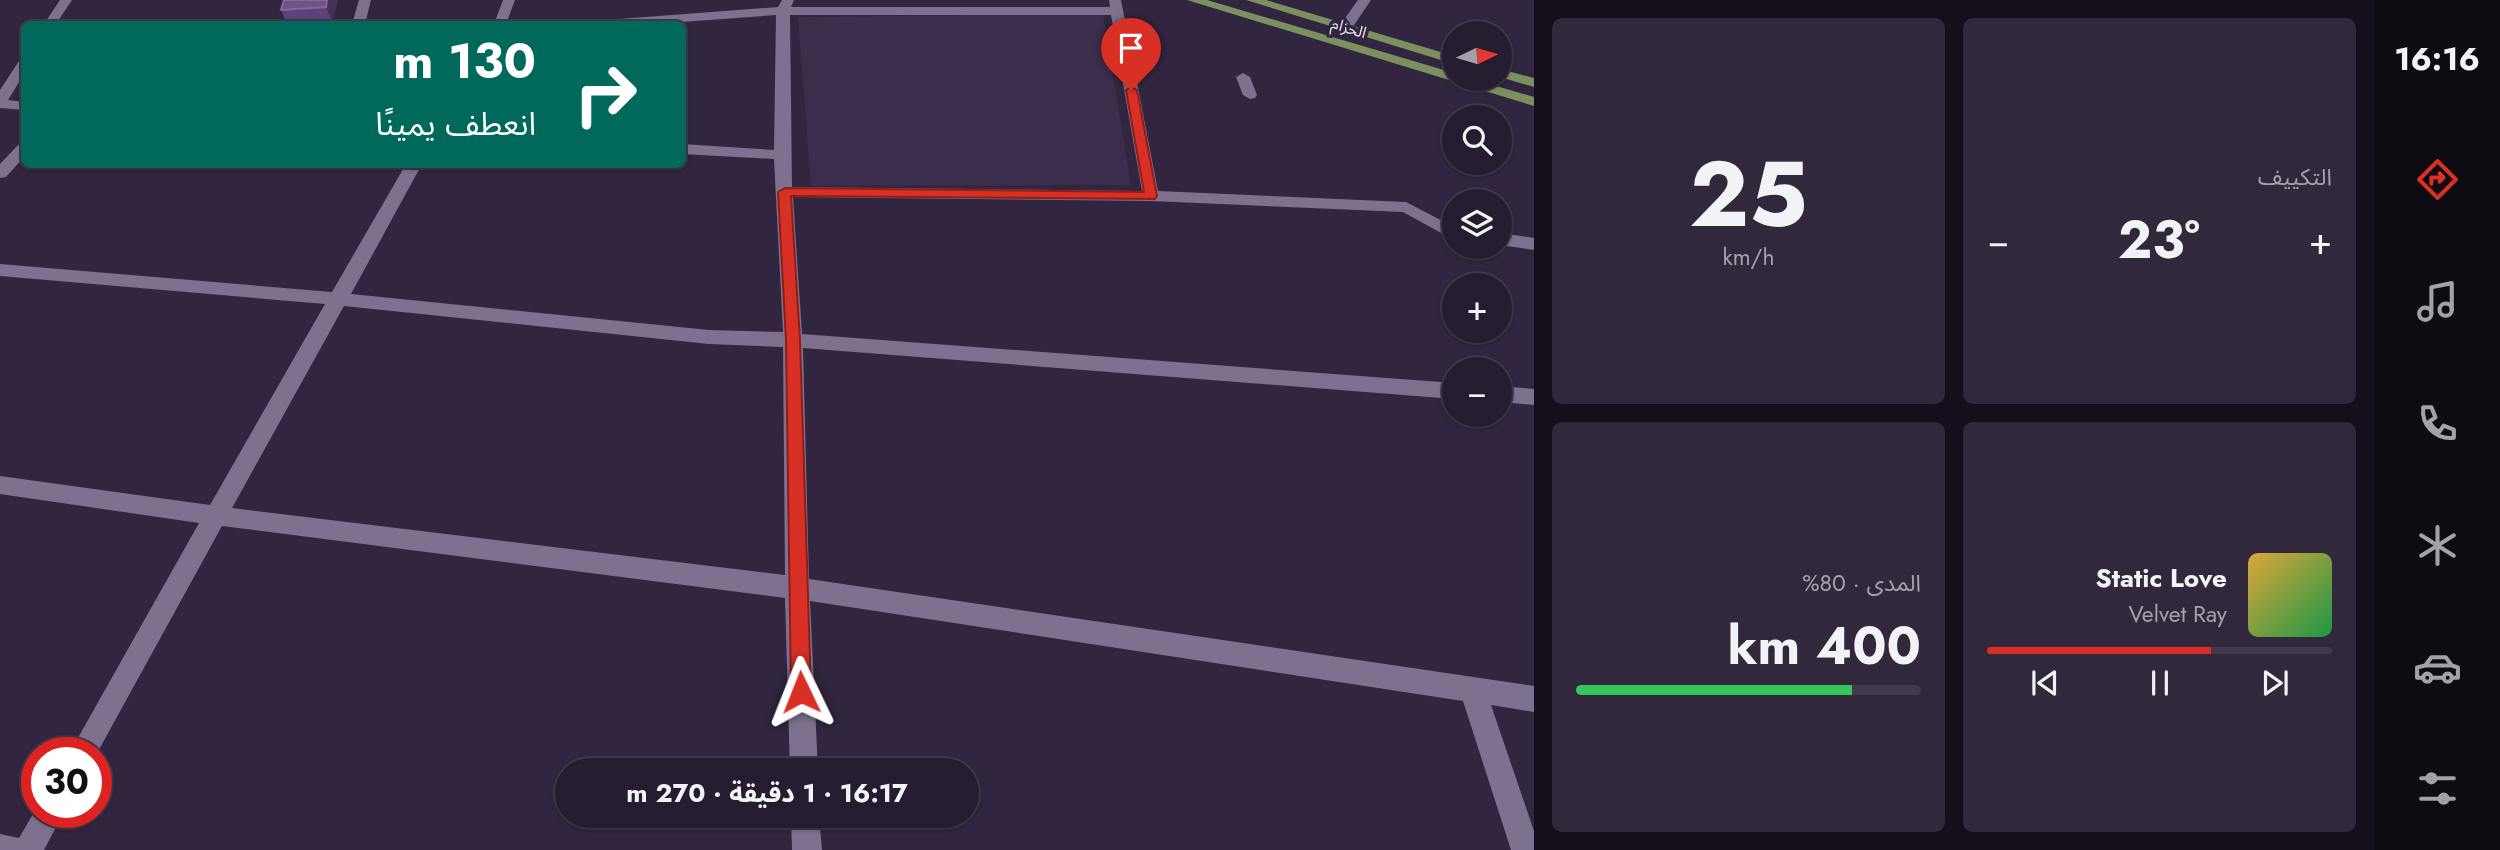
<!DOCTYPE html>
<html lang="ar">
<meta charset="utf-8">
<style>
:root{--surface:#251c2f;--page:#31293b;--text:#f1f3f6;--muted:#a3a1aa;--line:#423a4b;--accent:#d93025}
body{margin:0;font-family:Jost,"Noto Sans Arabic",sans-serif;background:var(--page);color:var(--text);direction:rtl;height:100vh;display:flex;flex-direction:column;font-size:26px;white-space:nowrap}
*{box-sizing:border-box;margin:0}
p{font-size:23px;color:var(--muted)}
.icon{flex:none;width:38px;height:38px;fill:none;stroke:currentColor;stroke-width:2;stroke-linecap:round;stroke-linejoin:round}
.map{position:relative;flex:1;overflow:hidden;direction:ltr}
.panel{display:flex;flex-direction:column;gap:18px;padding:18px;background:#140f1a;width:840px}
.panel>*{flex:none}
.hud{position:absolute;left:21px;top:21px;width:665px;height:147px;border-radius:10px;box-shadow:0 2px 5px #0004,0 0 0 2px var(--line);direction:rtl;background:#00695c;color:#fff;overflow:hidden}
.needle{width:46px;rotate:85deg}
.controls{position:absolute;left:1442px;top:21px;display:grid;gap:14px}
.controls a{display:grid;place-items:center;width:70px;height:70px;border-radius:50%;background:var(--surface);box-shadow:0 2px 5px #0004,0 0 0 2px var(--line);font-size:35px}
.speed{position:absolute;left:21px;top:737px;display:flex;gap:14px;font-size:35px;font-weight:700;text-align:center}
.speed>*{display:grid;place-content:center;width:91px;height:91px;border-radius:50%;background:var(--surface);box-shadow:0 2px 5px #0004,0 0 0 2px var(--line);line-height:1}
.speed .limit{border:10px solid #d22;background:#fff;color:#111}
.pin{position:absolute;display:grid;place-items:center;width:60px;height:60px;color:#fff;margin:-72px -30px;border-radius:50% 50% 50% 0;rotate:-45deg;box-shadow:0 0 7px #0007}
.pin .icon{rotate:45deg}
.me{position:absolute;width:77px;margin:-38px;rotate:358deg;stroke-linejoin:round;filter:drop-shadow(0 0 5px #0008)}
.turn{display:flex;align-items:center;gap:24px;height:147px;padding:0 35px;font-size:32px}
.turn .icon{width:91px;height:91px;stroke-width:2.5}
.turn b{display:block;font-size:49px;line-height:60px}
.big{font-size:52px;font-weight:700;line-height:1.1}
.panel .widget{flex:1;display:flex;flex-direction:column;justify-content:center;gap:10px;min-width:0;padding:0 24px;border-radius:10px;background:var(--page)}
.panel .dial{align-items:center;gap:0}
.dial b{font-size:91px;line-height:1}
.song{display:flex;align-items:center;gap:21px}
.cover{width:84px;height:84px;border-radius:10px;background:linear-gradient(135deg,hsl(40 70% 55%),hsl(140 70% 35%))}
.played{height:7px;border-radius:4px;background:linear-gradient(90deg,var(--accent) 65%,var(--line) 65%)}
.keys{display:flex;justify-content:space-around;direction:ltr}
.heat{display:flex;justify-content:space-between;align-items:center;font-size:38px;direction:ltr}
.charge{height:10px;border-radius:5px;background:linear-gradient(90deg,#34c759 80%,var(--line) 0)}
.panel .tiles{flex:1;display:grid;gap:18px;grid-template-columns:repeat(2,1fr)}
.trip{position:absolute;left:555px;top:758px;width:424px;height:70px;border-radius:35px;background:var(--surface);box-shadow:0 2px 5px #0004,0 0 0 2px var(--line);font-weight:700;line-height:70px;text-align:center;direction:rtl}
main{display:flex;flex:1;min-height:0}
.dock{display:flex;flex-direction:column;width:126px;justify-content:space-around;align-items:center;background:#0f0b13;color:var(--muted)}
.dock .icon{width:49px;height:49px}
.dock .on{color:var(--accent)}
.dock b{font-size:32px;color:var(--text)}
.map>svg:first-child{display:block}
</style>
<main>
<nav class="dock">
<b>16:16</b>
<svg class="icon on" aria-label="directions" viewBox="0 0 24 24"><path d="M12 3l9 9-9 9-9-9zM9 14v-3h6M13 9l2 2-2 2"/></svg>
<svg class="icon" aria-label="music" viewBox="0 0 24 24"><path d="M9 18V5l10-2v13"/><circle cx="6" cy="18" r="3"/><circle cx="16" cy="16" r="3"/></svg>
<svg class="icon" aria-label="phone" viewBox="0 0 24 24"><path d="M5 4h4l2 5-3 2q2 4 5 5l2-3 5 2v4C11 20 4 13 5 4z"/></svg>
<svg class="icon" aria-label="climate" viewBox="0 0 24 24"><path d="M12 3v18M4 7l16 10M4 17L20 7"/></svg>
<svg class="icon" aria-label="car" viewBox="0 0 24 24"><path d="M5 17H2v-5l4-1 3-4h7l3 4 3 1v5h-3M9 17h6M6 11h13"/><circle cx="7" cy="17" r="2"/><circle cx="17" cy="17" r="2"/></svg>
<svg class="icon" aria-label="filters" viewBox="0 0 24 24"><path d="M4 7h16M4 17h16"/><circle cx="9" cy="7" r="2"/><circle cx="15" cy="17" r="2"/></svg>
</nav>
<section class="panel">
<div class="tiles">
<div class="widget"><p>التكييف</p>
<div class="heat"><a>−</a><b class="big">23°</b><a>+</a></div>
</div>
<div class="widget dial"><b>25</b><p>km/h</p></div>
<div class="widget">
<div class="song"><i class="cover"></i><div><b>Static Love</b><p>Velvet Ray</p></div></div>
<div class="played"></div>
<div class="keys"><svg class="icon" aria-label="previous" viewBox="0 0 24 24"><path d="M18 5L8 12l10 7zM5 5v14"/></svg><svg class="icon" aria-label="pause" viewBox="0 0 24 24"><path d="M8 5v14M16 5v14"/></svg><svg class="icon" aria-label="next" viewBox="0 0 24 24"><path d="M6 5l10 7-10 7zM19 5v14"/></svg></div>
</div>
<div class="widget"><p>المدى · 80%</p><b class="big">400 km</b><div class="charge"></div></div>
</div>
</section>
<div class="map">
<svg width="1534" height="850" viewBox="0 0 1534 850">
<rect width="100%" height="100%" fill="#31253f"/>
<path fill="#3b2d4c" d="M1103,14L1131,185L811,186L798,17Z"/>
<g fill="none" stroke-linecap="round" stroke-linejoin="round">
<path fill="#7e7190" fill-rule="evenodd" d="M60,0H72L56,24H44Z
M359,0H371L365,24H352Z
M503,0H515L506,24H494Z
M782,0H794L791,7H1110L1109,0H1121L1158,191L1406,202L1454,227V240L1403,212L1151,201L793,197L802,334L1454,383V399L803,348L809,579L1534,686V712L1491,705L1534,831V850H1511L1463,701L810,601L818,770H790L785,598L222,526L96,755V752H70L199,523L0,494V476L210,505L325,304L0,276V264L332,292L406,164H422L351,294L709,330L783,332L774,159L682,154V144L774,150L776,15L654,24H599L606,20L778,7ZM790,15H1111L1142,191L792,187ZM344,306L709,344L783,347L785,575L232,508Z
M1358,0H1371L1350,31H1340L1338,28Z
M24,60V74L8,100L24,102V110L0,108V90L19,61Z
M1243,73L1250,77L1257,95L1255,98L1250,99L1243,95L1236,77Z
M24,143V157L6,177L0,178V164L18,145Z
M1500,233L1534,238V250L1500,245Z
M1500,386L1534,389V405L1500,402Z
M37,807V812H64L44,850H0V834L19,838Z
M791,816H819L822,850H792Z"/>
<path fill="#7a915f" fill-rule="evenodd" d="M1187,0H1207L1454,73V79H1472L1534,97V106Z
M1246,0H1266L1454,56V64Z
M1500,69L1534,78V87L1500,77Z"/>
</g>
<path fill="#5d4379" d="M338,0L332,22L287,24L281,10Z"/>
<path fill="#45305c" d="M327,0H338L332,22L326,7Z"/>
<path fill="#6c5487" stroke="#806b98" stroke-width="2" d="M284,0H327L326,7L281,10Z"/>
<path fill="#d93025" stroke="#8d1f18" stroke-width="2" d="M1131,87L1137,90L1157,196L1155,199L791,196L800,340L811,692L808,699L801,702L794,699L791,692L786,340L778,192L785,188L1144,192L1126,90Z"/>
<g text-anchor="middle" dominant-baseline="central" stroke-width="7" stroke-linejoin="round" paint-order="stroke">
<g font-size="16" fill="#eae3f5" stroke="#31253f">
<text transform="translate(1349 28) rotate(17)">الحزام</text>
</g>
</g>
</svg>
<div class="controls">
<a><svg class="needle" viewBox="-14 -14 28 28"><path d="M0-13l5 13h-10z" fill="#e53935"/><path d="M0 13l5-13h-10z" fill="#a3a1aa"/></svg></a>
<a><svg class="icon" aria-label="search" viewBox="0 0 24 24"><circle cx="10" cy="10" r="6"/><path d="M15 15l6 6"/></svg></a>
<a><svg class="icon" aria-label="layers" viewBox="0 0 24 24"><path d="M12 4l9 5-9 5-9-5zM3 14l9 5 9-5"/></svg></a>
<a>+</a>
<a>−</a>
</div>
<div class="speed"><div class="limit">30</div></div>
<div class="pin" style="left:1131px;top:90px;background:#d93025"><svg class="icon" aria-label="arrive" viewBox="0 0 24 24"><path d="M6 21V4h12l-3 4 3 4H6"/></svg></div>
<svg class="me" style="left:801px;top:692px" viewBox="-20 -20 40 40"><path d="M0-17L14 15 0 8-14 15z" fill="#d93025" stroke="#fff" stroke-width="4"/></svg>
<div class="trip">16:17 · 1 دقيقة · 270 m</div>
<div class="hud">
<div class="turn"><svg class="icon" aria-label="right" viewBox="0 0 24 24"><path d="M7 20v-9h11M14 6l5 5-5 5"/></svg><div><b>130 m</b>انعطف يمينًا</div></div>
</div>
</div>
</main>
